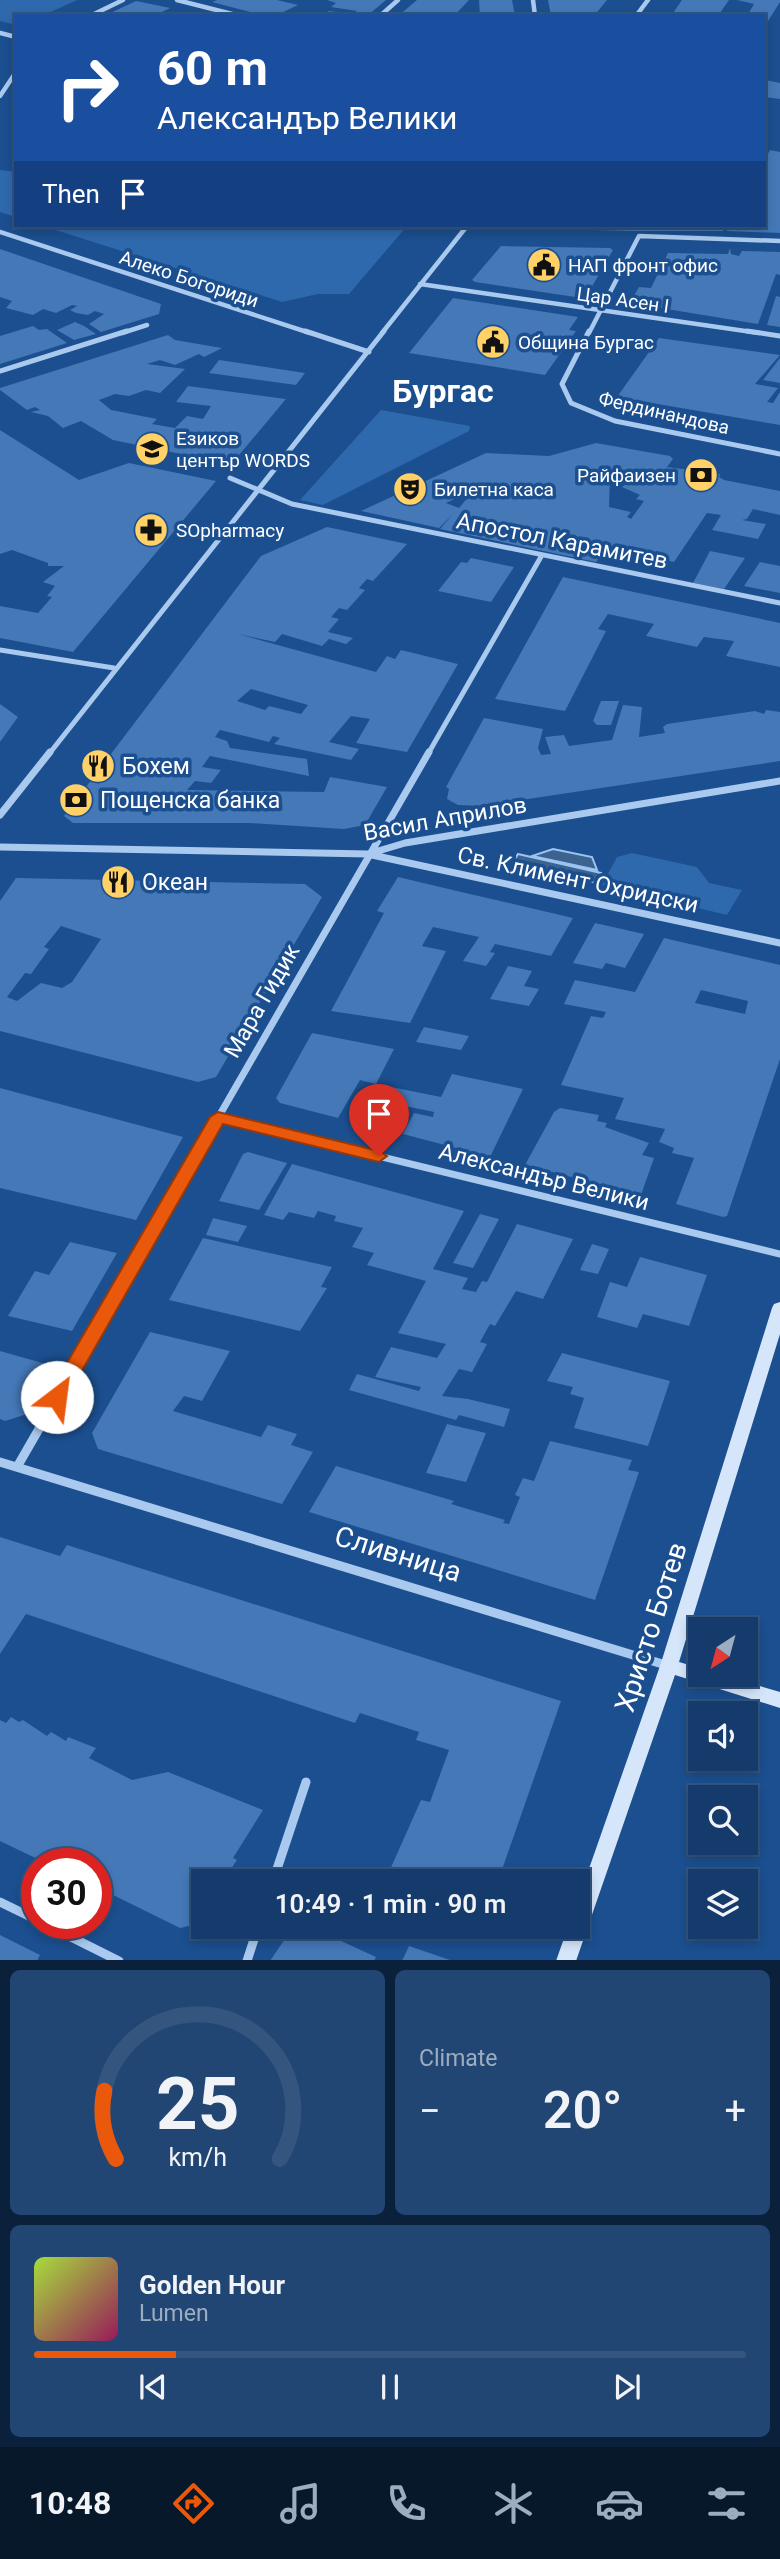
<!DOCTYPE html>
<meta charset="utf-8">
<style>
:root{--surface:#143b6b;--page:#214673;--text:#f1f3f6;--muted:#9dadc1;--line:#33557e;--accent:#ea580c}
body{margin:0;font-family:Roboto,sans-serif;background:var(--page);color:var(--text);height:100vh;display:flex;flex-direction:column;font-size:26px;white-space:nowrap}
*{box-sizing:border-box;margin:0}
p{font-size:23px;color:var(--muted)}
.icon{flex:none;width:38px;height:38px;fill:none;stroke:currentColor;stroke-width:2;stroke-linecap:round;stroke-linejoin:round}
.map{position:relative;height:1960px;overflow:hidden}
.details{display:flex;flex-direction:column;gap:10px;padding:10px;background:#0b203b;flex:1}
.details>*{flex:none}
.guide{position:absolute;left:14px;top:14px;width:752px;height:214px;border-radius:0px;box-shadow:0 4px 10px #0003,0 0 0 2px var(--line);background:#1a4fa0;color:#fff;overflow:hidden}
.needle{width:46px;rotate:216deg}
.controls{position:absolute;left:688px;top:1617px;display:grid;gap:14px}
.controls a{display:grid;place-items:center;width:70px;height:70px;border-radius:0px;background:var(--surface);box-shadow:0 4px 10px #0003,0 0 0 2px var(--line);font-size:35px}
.speed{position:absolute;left:21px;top:1848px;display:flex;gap:14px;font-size:35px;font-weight:700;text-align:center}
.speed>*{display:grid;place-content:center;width:91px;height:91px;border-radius:50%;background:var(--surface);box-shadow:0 4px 10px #0003,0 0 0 2px var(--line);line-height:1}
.speed .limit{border:10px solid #d22;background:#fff;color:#111}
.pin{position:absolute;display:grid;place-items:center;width:60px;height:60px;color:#fff;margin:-72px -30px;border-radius:50% 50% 50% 0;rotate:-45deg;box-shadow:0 0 7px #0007}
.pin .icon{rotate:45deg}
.me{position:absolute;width:77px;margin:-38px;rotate:30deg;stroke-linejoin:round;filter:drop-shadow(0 0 5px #0008)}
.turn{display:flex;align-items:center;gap:24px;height:147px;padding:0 28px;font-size:32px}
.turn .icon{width:91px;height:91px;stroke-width:2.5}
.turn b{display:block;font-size:49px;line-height:60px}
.then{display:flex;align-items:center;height:66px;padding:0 28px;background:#0003;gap:14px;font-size:26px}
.big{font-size:52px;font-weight:600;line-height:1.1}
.details .tile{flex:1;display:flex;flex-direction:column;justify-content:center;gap:10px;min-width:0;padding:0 24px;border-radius:10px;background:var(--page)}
.details .dial{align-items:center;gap:0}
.dial svg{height:182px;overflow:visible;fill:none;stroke:var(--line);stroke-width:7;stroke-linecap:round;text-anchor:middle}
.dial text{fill:var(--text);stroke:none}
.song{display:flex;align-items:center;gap:21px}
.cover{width:84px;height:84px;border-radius:10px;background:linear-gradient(135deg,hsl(80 70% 55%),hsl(330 70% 35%))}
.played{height:7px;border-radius:4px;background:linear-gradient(90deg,var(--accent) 20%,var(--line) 20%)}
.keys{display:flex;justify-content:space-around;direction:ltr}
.heat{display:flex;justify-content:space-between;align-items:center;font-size:38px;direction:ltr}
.details .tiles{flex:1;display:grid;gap:10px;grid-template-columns:1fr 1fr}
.tile:last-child{grid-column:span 2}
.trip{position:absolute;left:191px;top:1869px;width:399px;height:70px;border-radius:0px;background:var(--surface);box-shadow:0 4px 10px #0003,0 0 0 2px var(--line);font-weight:600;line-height:70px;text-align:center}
.tabs{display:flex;height:112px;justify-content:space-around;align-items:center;background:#08182b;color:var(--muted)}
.tabs .icon{width:49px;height:49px}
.tabs .selected{color:var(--accent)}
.tabs b{font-size:32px;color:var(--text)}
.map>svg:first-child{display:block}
</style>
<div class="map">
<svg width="780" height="1961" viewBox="0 0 780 1961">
<rect width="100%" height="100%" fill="#1b4f8f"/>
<path fill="#2e69ad" d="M0,0H77L42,16H16V25L0,21Z
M0,170L16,172V217L0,212Z
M43,226H407L349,294H318L282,302Z
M381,410L470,426L469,431L323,505L300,500Z
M632,853L697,867L709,883L742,890L727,915L602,885L617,857Z"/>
<path fill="#3c6290" stroke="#9cc4f0" stroke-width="2" d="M553,849L592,857L597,870L532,856Z
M518,854L601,873L597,883L555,873L552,877L518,868L513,862Z"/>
<path fill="#4478b7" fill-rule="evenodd" d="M217,0H277L298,5L279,14L266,16L212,2Z
M327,0H386L367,16H323L329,11L353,14L357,11L331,7L336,3Z
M417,0H469L454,16H398Z
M479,0H512L515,16H480Z
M548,0H607L594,16H551Z
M682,0H729L720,13L728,16H671Z
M737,0H780V2L765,26V16H747L754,4Z
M136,1L170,8L154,16H104Z
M765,80L780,83V99L765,97Z
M770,150L780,152V233L727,231V226H765V159Z
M557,226H725L723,231H630L558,229Z
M501,246L610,248L613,250L586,297L582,298L475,282L472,280Z
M730,248L731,254L739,256L742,251L780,252V275L776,274L758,324L630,303L639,287L651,288L668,253L728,254Z
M0,249L161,304L159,314L101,332L89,324L104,314L95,311L88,315L76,313L70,310L77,306L72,305L56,313L43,309L33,315L6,308L12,301L0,297Z
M776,296L780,297V327L767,325Z
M453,298L578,317L569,330L576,331L545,375L409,353Z
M75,322L84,326L96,334L74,340L57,330Z
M33,326L39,330L47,329L67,343L0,364V336Z
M168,335L175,340L222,348L204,357L199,354L175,365L160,360L147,364L185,369L160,393L146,390L129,396L115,394L99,400L111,410L157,419L152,424L175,428L187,416L203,419L211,406L176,402L188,386L286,399L234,461L224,463L113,440L81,421L63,428L48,416L31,412L40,410L35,407L27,410L0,390V388Z
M659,338L780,355L755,384L778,388L767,402L773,403L780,392V425L617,397Z
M780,358V383L763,380Z
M219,360L305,373L296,385L209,373Z
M0,430L79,480L129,463L216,481L73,652L0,638V606L38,613L52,597L47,596L55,586L43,582L64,566H48V563L12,550L0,554Z
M596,443L670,456L673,459L667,467L720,474L719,477L724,480L780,491V515L753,509L747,519L742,520L766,524L758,539L712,530L721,515L707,513L674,562L606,549L596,562L440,529L453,514L439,528L361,511L486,453L549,456ZM610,475L633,479L622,487L640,495L636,499L644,501L631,519L627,517L631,512L609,507ZM474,490L459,508L446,503Z
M327,527L407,544L373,581L367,579L359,588L365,590L347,610L339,608L331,617L339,619L328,632L353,638L346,644L329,639L322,646L282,634L275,642L238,634L376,672L387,656L395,659L401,650L458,664L407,752L356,743L370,719L351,716L329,742L359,749L351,760L274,744L280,738L273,736L269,742L220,730L215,737L227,741L230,748L307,759L309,776L210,756L202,767L221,770L211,783L195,781L187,790L324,792L330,777L387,787L365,825L344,829L249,823H73L64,816L261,556ZM251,689L308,705L301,714L269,706L265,710L237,701Z
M710,551L745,558L724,589L693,583Z
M471,558L514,567L491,602L438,591L461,562L467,563Z
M760,562L780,566V593L744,586Z
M563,577L780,623V667L726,656L734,641L704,637L697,647L646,636L654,624L608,614L598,629L606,631L565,711L495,699Z
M601,701H619L611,725H597L593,721Z
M0,704L18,717L0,742Z
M623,705L642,707L639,737L665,733L663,727L667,724L755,711L764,714L766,710L780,712V761L482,806L458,805L447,799L449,789L446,787L484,718L543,729L538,748L541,755L551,754L545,737L564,735L569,746L612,740Z
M398,877L457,891L573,918L551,956L495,944L490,952L495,953L486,966L463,961L479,937L433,927L422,946L446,951L410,1023L331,1011L384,913L377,911Z
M16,878L305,884L322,897L216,1077L198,1082L0,1031V901ZM61,926L101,939L72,982L62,988L41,983L17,1001L7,997L25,973L31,974L49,949L44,947Z
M595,923L644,934L625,968L606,963L602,969L573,963Z
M664,938L780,965V1059L727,1216L723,1217L676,1204L694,1158L672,1153L674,1148L659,1142L665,1129L615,1119L624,1098L561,1085L591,1016L603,1018L606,1012L564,1004L575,980L635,992ZM701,990L748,1001L745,1014L695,1003Z
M508,966L532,971L524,986L539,989L529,1006L490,999Z
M424,1027L469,1036L461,1050L416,1042Z
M312,1033L394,1049L376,1084L441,1097L452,1074L523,1089L490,1157L403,1134L414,1113L433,1117L434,1112L391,1103L371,1094L376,1084L360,1080L338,1118L280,1103L276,1098Z
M0,1088L183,1137L136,1220L0,1188Z
M366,1101L408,1111L396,1133L354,1123Z
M560,1108L599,1115L597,1121L607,1123L605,1127L649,1143L642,1155L654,1158L641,1195L525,1165L554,1112Z
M248,1152L287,1163L259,1210L219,1201L243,1154Z
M292,1164L464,1211L433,1269L468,1278L462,1289L476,1292L482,1281L487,1282L517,1224L573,1239L543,1299L516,1291L495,1326L490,1324L480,1342L487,1344L472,1372L459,1369L442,1396L468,1399L510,1409L504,1427L459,1415L456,1420L349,1390L357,1374L419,1391L421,1387L375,1377L391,1347L437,1358L446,1344L398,1333L426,1281L367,1265L374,1253L352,1247L363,1228L334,1221L336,1216L318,1211L314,1218L289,1212L283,1220L264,1215Z
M480,1214L499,1219L473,1268L453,1263Z
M213,1218L247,1226L238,1242L206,1235Z
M203,1238L332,1267L321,1287L327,1288L300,1331L169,1300Z
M70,1242L117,1253L72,1331L8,1316L35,1271L49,1275Z
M592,1244L609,1249L598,1274L580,1270Z
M640,1257L707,1275L689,1326L643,1314L637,1328L597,1317L610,1282L627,1287Z
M150,1332L230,1351L202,1401L184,1396L173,1411L261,1437L268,1425L297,1434L291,1445L313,1452L282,1504L98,1449L92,1433Z
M0,1351L53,1366L24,1415L5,1421L0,1419Z
M562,1353L670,1381L648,1446L574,1428L584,1398L570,1394L573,1387L547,1381Z
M447,1424L486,1433L466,1482L426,1473Z
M550,1441L632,1460L628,1470L639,1472L595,1600L309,1512L336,1466L454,1501L451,1504L505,1520L503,1523L509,1524L520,1497L515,1495L523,1478L534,1481Z
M0,1537L60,1556L67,1545L561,1701L498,1881H385L421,1800L430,1802L449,1750L416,1740L419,1732L360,1713L355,1723L26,1614L0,1654Z
M11,1717L19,1722L23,1720L47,1736L51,1732L66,1741L68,1737L96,1748L89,1758L132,1780L168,1772L263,1810L233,1858L237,1860L223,1881H203L202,1923L180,1928L109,1893L114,1888L96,1879V1864H48L0,1841V1720L6,1723Z
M293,1927H347L339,1940L376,1957L374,1961H270Z
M0,1935L40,1955L37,1961H0Z
M409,1946L450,1960V1961H402Z"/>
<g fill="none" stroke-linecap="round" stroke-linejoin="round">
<path stroke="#a9c9ee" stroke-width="4.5" d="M177,0L240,16
M533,0L535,16
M90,16L123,0
M380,16L398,0
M636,16L648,0
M0,33L16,37
M0,96L16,72
M0,232L310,333
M420,284L759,333
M122,333L147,325
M382,333L467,226
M589,333L639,236L780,241"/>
<path stroke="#a9c9ee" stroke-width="5" d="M305,331L369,352
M589,331L562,384L571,403L615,421L780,454
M747,331L780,336
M0,371L127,331
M230,478L292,504L780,603
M0,650L114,668
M49,754L384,331
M428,754L542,555"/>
<path stroke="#a9c9ee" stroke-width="7" d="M0,815L50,752
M0,847L368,854L405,843L780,781
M372,855L780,943
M218,1117L780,1254
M121,1286L429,752"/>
<path stroke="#a9c9ee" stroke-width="9" d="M0,1462L669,1666
M17,1467L122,1285
M273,1881L306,1782
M0,1902L37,1920
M43,1923L119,1961
M247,1961L258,1927"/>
<path fill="#d6e6fa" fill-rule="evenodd" d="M780,1302V1334L679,1662L700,1668V1675H722L780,1692V1708L675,1675L576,1961H556L568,1927H578V1900L660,1666L772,1308L774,1304Z"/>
</g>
<path fill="#ea580c" stroke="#983908" stroke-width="2" d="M218,1112L379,1151L387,1156L379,1162L223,1124L64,1402H50L47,1397L50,1392L210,1117Z"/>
<defs>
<g id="civic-disc" transform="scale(1.75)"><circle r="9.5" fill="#ffd166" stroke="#1b4f8f"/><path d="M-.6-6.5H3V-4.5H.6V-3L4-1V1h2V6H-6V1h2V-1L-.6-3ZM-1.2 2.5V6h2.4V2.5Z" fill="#111"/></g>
<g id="school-disc" transform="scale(1.75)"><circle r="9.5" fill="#ffd166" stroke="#1b4f8f"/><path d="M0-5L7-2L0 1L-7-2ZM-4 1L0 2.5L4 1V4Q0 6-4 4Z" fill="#111"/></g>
<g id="bank-disc" transform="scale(1.75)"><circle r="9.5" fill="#ffd166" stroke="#1b4f8f"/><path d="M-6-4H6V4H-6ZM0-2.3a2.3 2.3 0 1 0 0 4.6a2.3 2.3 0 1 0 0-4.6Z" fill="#111"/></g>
<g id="theatre-disc" transform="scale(1.75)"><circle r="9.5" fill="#ffd166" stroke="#1b4f8f"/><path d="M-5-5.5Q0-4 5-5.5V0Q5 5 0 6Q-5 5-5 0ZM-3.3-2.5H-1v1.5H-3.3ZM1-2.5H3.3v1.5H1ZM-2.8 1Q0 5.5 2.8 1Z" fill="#111"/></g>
<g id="pharmacy-disc" transform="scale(1.75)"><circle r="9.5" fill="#ffd166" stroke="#1b4f8f"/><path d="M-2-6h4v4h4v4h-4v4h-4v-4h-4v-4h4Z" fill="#111"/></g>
<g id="restaurant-disc" transform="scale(1.75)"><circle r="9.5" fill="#ffd166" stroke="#1b4f8f"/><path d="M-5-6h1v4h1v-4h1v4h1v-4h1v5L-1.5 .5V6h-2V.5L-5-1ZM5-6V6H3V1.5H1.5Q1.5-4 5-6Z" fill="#111"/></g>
</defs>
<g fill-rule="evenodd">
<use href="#civic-disc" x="544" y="265"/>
<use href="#civic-disc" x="493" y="342"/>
<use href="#school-disc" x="152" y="449"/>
<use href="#bank-disc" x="701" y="475"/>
<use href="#theatre-disc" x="410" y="489"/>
<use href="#pharmacy-disc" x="151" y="530"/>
<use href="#restaurant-disc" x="98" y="766"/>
<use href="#bank-disc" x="76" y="800"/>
<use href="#restaurant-disc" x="118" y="882"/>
</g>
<g text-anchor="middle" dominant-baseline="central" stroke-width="7" stroke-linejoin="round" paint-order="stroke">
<g font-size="19" fill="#fff" stroke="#1b4f8f" text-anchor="start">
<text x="568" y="265">НАП фронт офис</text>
<text x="518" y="342">Община Бургас</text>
<text x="176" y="438">Езиков<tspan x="176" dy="22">център WORDS</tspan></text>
<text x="676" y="475" text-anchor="end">Райфаизен</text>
<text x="434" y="489">Билетна каса</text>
<text x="176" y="530">SOpharmacy</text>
</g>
<g font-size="19" fill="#fff" stroke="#1b4f8f">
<text transform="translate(189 279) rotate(18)">Алеко Богориди</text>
<text transform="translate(623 300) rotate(8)">Цар Асен I</text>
<text transform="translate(664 413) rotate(13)">Фердинандова</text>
</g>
<g font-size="23" fill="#fff" stroke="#1b4f8f">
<text transform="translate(562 541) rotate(11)">Апостол Карамитев</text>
<text transform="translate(445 819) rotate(-10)">Васил Априлов</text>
<text transform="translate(578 880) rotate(12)">Св. Климент Охридски</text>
<text transform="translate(262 1001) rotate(-60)">Мара Гидик</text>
<text transform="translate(544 1177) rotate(14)">Александър Велики</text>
</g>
<g font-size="23" fill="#fff" stroke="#1b4f8f" text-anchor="start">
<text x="122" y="766">Бохем</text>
<text x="100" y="800">Пощенска банка</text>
<text x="142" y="882">Океан</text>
</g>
<g font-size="28" fill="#fff" stroke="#1b4f8f">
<text transform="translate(398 1554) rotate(17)">Сливница</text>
<text transform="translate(651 1627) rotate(-72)">Христо Ботев</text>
</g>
<g font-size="32" font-weight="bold" fill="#fff" stroke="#1b4f8f">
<text x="443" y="391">Бургас</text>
</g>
</g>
</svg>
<div class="controls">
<a><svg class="needle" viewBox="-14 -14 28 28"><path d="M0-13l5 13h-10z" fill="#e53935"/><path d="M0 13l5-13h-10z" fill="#9dadc1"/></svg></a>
<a><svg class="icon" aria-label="sound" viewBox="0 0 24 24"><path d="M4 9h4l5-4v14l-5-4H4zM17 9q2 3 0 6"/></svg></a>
<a><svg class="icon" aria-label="search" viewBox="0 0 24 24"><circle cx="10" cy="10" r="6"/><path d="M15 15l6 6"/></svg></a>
<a><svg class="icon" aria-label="layers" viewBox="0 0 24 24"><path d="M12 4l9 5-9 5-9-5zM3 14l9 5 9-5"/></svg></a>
</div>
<div class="speed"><div class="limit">30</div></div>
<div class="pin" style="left:379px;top:1156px;background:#d93025"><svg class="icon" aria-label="arrive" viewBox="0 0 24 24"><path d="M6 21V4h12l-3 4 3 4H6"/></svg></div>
<svg class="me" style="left:57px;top:1397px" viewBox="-20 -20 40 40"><circle r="19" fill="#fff"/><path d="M0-13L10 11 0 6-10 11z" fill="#ea580c"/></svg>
<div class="trip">10:49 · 1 min · 90 m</div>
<div class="guide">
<div class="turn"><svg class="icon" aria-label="right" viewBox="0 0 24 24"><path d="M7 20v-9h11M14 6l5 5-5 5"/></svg><div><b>60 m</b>Александър Велики</div></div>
<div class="then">Then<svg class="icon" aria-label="arrive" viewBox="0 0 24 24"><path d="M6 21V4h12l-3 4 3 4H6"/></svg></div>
</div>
</div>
<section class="details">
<div class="tiles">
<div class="tile dial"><svg viewBox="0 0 100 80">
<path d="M14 69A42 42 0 1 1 86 69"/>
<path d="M14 69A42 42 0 0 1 9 39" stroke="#ea580c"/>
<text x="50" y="56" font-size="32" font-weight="700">25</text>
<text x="50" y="72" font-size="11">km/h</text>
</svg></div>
<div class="tile"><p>Climate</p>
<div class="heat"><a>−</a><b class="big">20°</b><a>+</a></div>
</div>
<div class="tile">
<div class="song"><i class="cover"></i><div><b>Golden Hour</b><p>Lumen</p></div></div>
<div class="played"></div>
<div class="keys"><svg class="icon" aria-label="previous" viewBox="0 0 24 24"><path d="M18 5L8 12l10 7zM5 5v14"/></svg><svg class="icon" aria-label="pause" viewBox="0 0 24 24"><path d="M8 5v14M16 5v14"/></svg><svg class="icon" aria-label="next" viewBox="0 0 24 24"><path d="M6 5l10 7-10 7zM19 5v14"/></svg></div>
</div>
</div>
</section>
<nav class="tabs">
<b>10:48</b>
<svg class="icon selected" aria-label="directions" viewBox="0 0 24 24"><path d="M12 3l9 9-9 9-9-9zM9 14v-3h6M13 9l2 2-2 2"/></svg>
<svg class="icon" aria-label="music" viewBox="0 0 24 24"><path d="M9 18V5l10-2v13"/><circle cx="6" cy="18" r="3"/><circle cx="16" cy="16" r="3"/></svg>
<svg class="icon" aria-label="phone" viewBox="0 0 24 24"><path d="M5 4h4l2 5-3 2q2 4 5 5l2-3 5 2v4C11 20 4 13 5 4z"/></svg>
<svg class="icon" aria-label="climate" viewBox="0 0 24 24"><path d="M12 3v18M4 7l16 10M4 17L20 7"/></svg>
<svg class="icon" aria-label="car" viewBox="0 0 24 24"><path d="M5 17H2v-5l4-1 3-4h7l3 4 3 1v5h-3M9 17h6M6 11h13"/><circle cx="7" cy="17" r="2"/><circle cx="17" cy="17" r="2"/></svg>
<svg class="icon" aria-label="filters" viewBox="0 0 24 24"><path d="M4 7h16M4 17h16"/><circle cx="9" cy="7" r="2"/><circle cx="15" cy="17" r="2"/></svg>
</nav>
